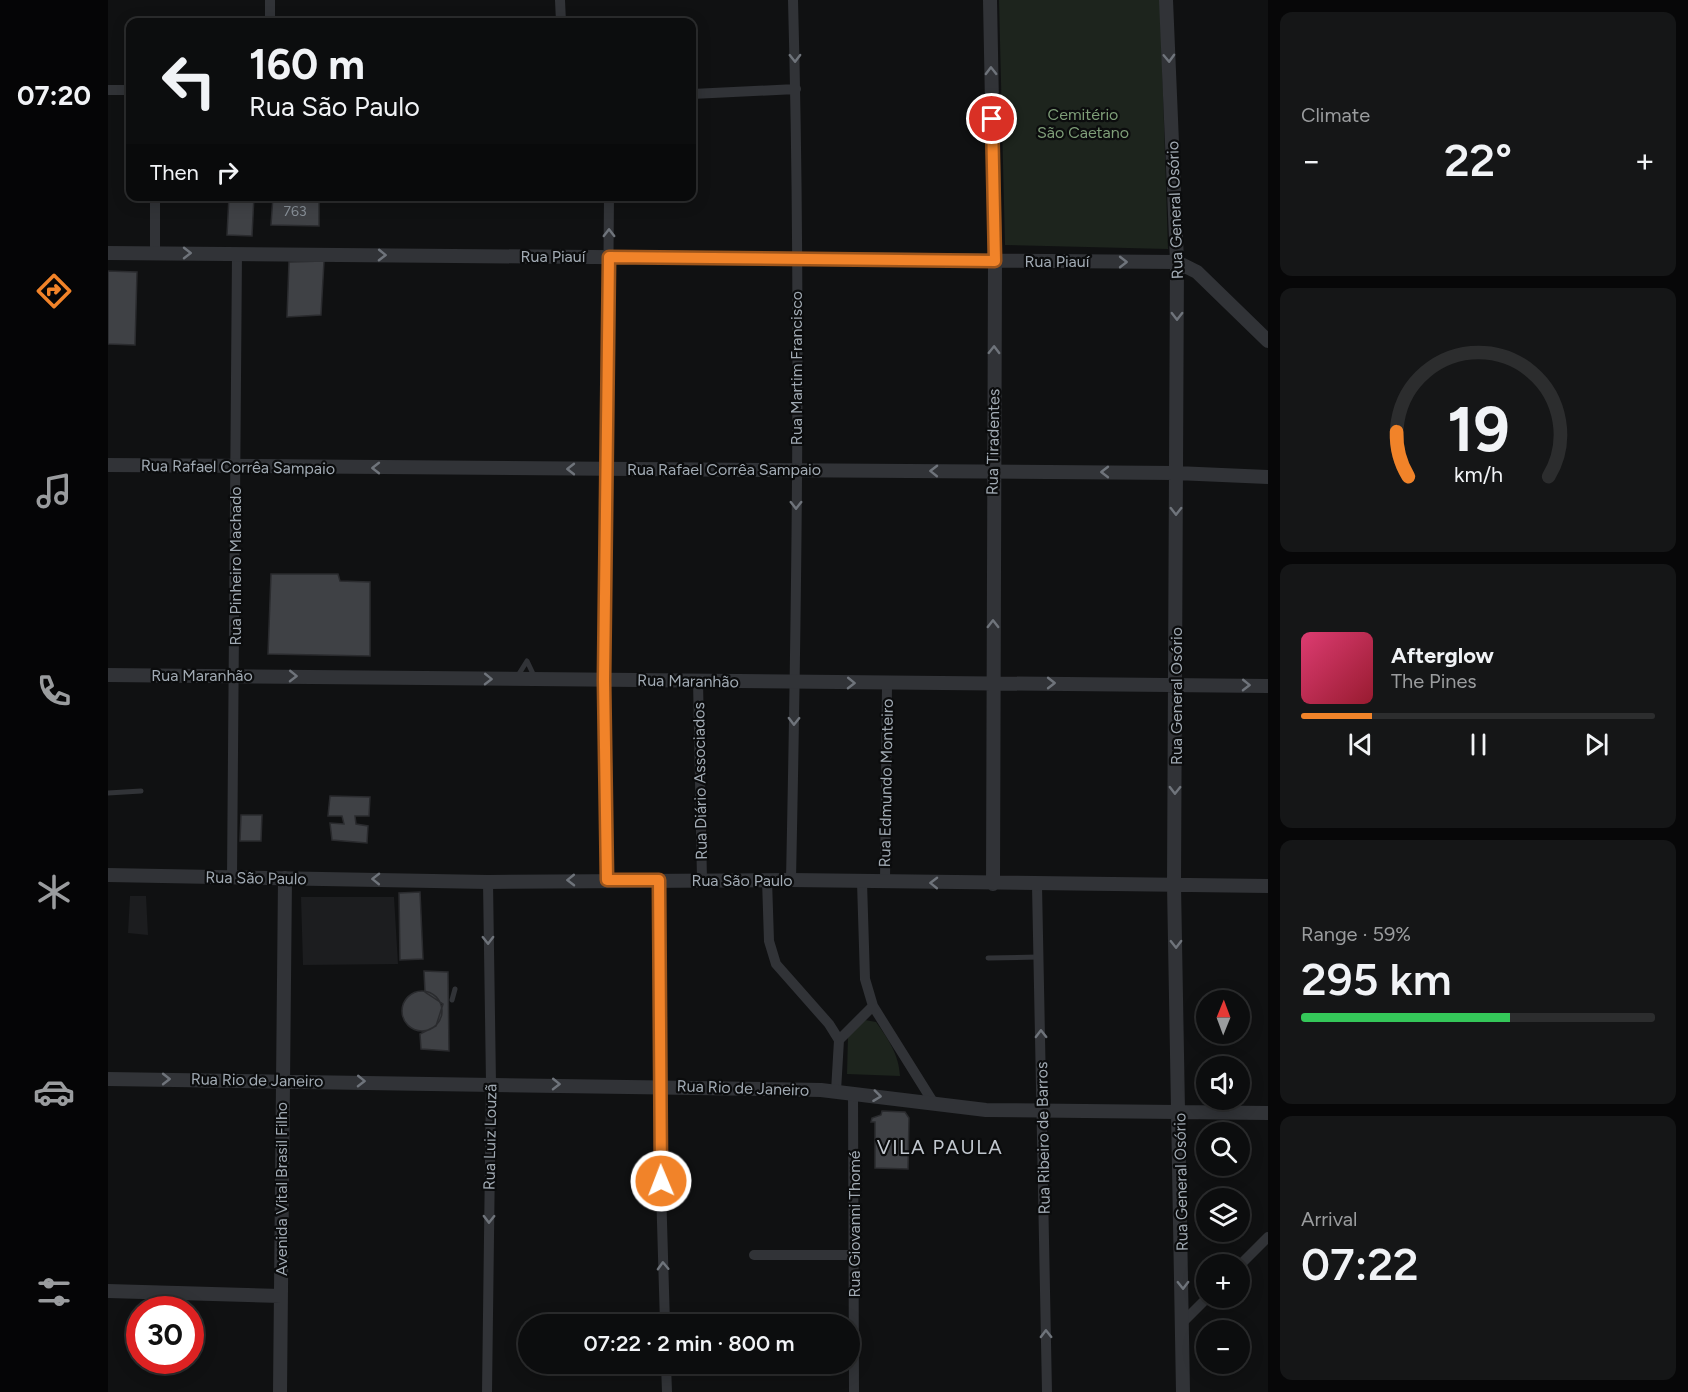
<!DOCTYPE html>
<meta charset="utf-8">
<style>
:root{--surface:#0c0d0e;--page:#151617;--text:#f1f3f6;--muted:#9a9c9e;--line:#2c2d2e;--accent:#f18329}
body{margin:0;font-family:Figtree,sans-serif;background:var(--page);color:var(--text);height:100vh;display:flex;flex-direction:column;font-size:22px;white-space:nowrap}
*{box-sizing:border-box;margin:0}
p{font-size:20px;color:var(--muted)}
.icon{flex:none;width:33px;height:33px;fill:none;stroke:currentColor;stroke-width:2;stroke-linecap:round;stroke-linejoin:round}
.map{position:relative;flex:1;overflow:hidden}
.side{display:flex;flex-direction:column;gap:12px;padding:12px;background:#070708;width:420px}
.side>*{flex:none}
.guide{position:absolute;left:18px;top:18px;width:570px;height:183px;border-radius:12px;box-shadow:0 3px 15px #0003,0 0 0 2px var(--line);background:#0c0d0e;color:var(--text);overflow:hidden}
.needle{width:39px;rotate:1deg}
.tools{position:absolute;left:1088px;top:990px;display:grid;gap:12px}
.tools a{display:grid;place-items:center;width:54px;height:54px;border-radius:50%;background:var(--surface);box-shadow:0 3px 15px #0003,0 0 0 2px var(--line);font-size:30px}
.speed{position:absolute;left:18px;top:1296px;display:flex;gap:12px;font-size:30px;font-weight:700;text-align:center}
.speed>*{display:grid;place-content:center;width:78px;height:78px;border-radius:50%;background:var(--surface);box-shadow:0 3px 15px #0003,0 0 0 2px var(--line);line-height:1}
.speed .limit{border:9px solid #d22;background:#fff;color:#111}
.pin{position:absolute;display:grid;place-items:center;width:51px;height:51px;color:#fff;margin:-26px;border:3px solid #fff;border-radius:50%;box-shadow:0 2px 6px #0007}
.me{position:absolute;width:66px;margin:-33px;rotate:359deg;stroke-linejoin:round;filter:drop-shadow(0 0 4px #0008)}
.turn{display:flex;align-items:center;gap:21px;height:126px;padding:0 24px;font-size:27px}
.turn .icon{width:78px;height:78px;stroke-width:2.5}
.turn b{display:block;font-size:42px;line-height:51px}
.then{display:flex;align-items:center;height:57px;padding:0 24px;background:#0003;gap:12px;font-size:22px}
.big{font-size:45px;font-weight:600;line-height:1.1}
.side .card{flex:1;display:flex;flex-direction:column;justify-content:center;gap:9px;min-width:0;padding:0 21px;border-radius:12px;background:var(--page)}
.side .dial{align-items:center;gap:0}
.dial svg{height:156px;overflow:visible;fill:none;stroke:var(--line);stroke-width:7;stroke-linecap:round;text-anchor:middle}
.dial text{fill:var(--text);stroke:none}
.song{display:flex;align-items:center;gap:18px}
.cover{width:72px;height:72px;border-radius:9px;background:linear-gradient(135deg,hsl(340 70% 55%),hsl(350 70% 35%))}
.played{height:6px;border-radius:3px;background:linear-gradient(90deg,var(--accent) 20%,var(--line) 20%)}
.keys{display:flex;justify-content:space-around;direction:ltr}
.heat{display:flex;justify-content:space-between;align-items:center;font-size:33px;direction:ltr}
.charge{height:9px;border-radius:4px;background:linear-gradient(90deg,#34c759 59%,var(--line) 0)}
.trip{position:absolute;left:410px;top:1314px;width:342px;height:60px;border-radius:30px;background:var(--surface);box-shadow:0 3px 15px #0003,0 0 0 2px var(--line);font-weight:600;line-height:60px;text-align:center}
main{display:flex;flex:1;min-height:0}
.menu{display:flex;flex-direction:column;width:108px;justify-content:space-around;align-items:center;background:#050506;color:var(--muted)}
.menu .icon{width:42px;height:42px}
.menu .on{color:var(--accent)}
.menu b{font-size:27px;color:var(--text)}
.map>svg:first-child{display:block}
</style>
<main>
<nav class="menu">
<b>07:20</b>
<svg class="icon on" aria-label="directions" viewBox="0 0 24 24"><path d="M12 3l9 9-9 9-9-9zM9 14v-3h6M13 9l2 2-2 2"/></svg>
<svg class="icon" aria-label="music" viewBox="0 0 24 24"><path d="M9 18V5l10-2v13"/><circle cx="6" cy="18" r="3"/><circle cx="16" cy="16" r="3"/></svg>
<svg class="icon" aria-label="phone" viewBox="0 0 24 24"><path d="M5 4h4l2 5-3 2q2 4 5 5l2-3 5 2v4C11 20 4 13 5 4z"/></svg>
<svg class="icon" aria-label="climate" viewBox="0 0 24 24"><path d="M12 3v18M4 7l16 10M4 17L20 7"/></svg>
<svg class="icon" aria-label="car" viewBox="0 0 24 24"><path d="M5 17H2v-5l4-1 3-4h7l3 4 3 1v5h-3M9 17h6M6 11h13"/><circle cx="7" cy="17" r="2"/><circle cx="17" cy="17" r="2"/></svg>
<svg class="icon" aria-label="filters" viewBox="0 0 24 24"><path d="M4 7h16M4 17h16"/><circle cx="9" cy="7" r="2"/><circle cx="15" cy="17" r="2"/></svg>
</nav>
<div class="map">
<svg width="1160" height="1392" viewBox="0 0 1160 1392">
<rect width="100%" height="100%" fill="#101112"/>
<path fill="#1c1d1f" d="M22,896H38L40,935L20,933Z
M193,897H286L290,964L195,965Z"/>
<path fill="#1d241d" d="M891,0H1052L1060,249L897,245Z
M757,1020L768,1022C780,1039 791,1054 792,1076L739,1074L740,1037Z"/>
<path fill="#3f4145" stroke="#2a2b2e" stroke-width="1.5" d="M121,196H146L144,236L119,235Z
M165,196H211V226L163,225Z
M216,261L213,315L179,317L181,262Z
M0,271L29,272L27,345L0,344Z
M163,574H230L232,581L262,582V656L160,654Z
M222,796L262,797L261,816H247L248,824L260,826L259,843L224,840L222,823L236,824L234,816H220Z
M133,815H154L153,841H132Z
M312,892L315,959L292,960L291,893Z
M316,971L340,972L341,1051L313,1049L312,1034L328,1026L335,1004L317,992Z
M294 1011a20 20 0 1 1 40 0a20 20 0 1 1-40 0Z
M774,1111L797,1112L801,1118L800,1169L767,1168V1122H763L764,1118L773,1115Z"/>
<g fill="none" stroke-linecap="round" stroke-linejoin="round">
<path stroke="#313337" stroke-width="5" d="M409,677L419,661L427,678
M0,793L33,791
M880,958L930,957
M344,1000L347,989"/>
<path stroke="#313337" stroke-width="10" d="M162,0V22
M452,0L453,22
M0,90H22
M584,94L688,89
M47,253V196
M590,681L594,880
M124,878L129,253
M499,880L497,680L501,196
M551,880L550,1086L557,1324
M659,880L661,941L668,964L721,1024L731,1040L728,1091
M683,880C689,587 693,293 685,0
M754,882L757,979L765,1006L825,1102
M777,882L779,684
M929,885L939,1392
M731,1040L765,1006
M745,1093L746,1392
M646,1255H747
M1131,1266L1160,1237
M1076,1321L1099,1298
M558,1364L559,1392
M379,1392L383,1083L380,882"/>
<path stroke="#313337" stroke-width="14" d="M882,0L887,261L885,884
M1058,0L1069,262L1066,885L1075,1392
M0,253L1069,262L1089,272L1160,341
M0,465L1068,473L1160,477
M0,675L1160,686
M0,875L380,882L683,880L1160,886
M0,1079L713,1090L878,1110L1160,1113
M0,1291L173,1296
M172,1392L177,878"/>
</g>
<defs><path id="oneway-chevron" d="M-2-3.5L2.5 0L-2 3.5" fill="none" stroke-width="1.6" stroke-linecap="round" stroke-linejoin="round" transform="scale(1.5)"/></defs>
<g stroke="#6f747b">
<use href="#oneway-chevron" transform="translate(687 58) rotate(89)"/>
<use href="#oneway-chevron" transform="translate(1061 58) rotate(88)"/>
<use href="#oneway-chevron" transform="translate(883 71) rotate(-91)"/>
<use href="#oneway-chevron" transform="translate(501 233) rotate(-90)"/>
<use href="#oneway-chevron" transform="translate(79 253)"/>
<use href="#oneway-chevron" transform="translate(274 255) rotate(1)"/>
<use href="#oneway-chevron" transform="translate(1015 262)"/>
<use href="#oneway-chevron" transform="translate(1069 316) rotate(90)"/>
<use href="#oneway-chevron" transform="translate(886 350) rotate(-89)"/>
<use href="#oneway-chevron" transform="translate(268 468) rotate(-180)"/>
<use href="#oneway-chevron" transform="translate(463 469) rotate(-180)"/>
<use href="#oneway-chevron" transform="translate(826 471) rotate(-179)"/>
<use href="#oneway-chevron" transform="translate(997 472) rotate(-180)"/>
<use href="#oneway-chevron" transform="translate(688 505) rotate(90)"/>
<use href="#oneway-chevron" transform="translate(1068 511) rotate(90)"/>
<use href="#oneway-chevron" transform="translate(885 624) rotate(-90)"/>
<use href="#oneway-chevron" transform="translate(185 676) rotate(1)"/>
<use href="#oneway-chevron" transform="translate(380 679) rotate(1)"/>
<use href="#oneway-chevron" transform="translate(743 683) rotate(1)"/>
<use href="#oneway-chevron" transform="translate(943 683)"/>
<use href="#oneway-chevron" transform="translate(1138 685) rotate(1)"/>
<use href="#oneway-chevron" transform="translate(686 721) rotate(91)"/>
<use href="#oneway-chevron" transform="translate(1067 790) rotate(91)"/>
<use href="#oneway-chevron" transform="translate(268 879) rotate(-179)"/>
<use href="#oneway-chevron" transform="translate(463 880) rotate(179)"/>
<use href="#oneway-chevron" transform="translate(826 883) rotate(-179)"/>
<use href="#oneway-chevron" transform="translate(380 940) rotate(89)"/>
<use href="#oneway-chevron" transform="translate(1068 944) rotate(89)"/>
<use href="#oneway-chevron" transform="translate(933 1034) rotate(-91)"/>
<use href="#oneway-chevron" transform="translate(58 1079)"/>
<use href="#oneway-chevron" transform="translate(253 1081) rotate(1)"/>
<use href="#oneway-chevron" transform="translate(448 1084) rotate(1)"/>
<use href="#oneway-chevron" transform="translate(769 1096) rotate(7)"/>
<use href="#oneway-chevron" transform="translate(381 1219) rotate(91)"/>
<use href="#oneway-chevron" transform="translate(555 1266) rotate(-92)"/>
<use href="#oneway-chevron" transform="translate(1075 1285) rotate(89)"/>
<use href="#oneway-chevron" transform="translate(938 1334) rotate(-91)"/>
</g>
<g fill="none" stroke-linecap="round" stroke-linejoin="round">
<g stroke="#9d551b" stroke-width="15">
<path id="route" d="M553,1181L551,880H499L496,680L501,257L887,261L884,119"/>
</g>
<use href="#route" stroke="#f18329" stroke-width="10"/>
</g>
<g text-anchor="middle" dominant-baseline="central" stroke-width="4.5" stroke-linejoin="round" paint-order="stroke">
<g font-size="14" fill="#889098">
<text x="187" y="211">763</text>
</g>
<g font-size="16" fill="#7e9e78" stroke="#0b0c0d">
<text x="975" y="114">Cemitério<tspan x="975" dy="18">São Caetano</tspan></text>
</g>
<g font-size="16" fill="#a1aab3" stroke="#0b0c0d">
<text transform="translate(1067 210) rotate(-92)">Rua General Osório</text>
<text x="445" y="256">Rua Piauí</text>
<text x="949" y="261">Rua Piauí</text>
<text transform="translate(688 368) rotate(-90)">Rua Martim Francisco</text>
<text transform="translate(885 442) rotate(-89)">Rua Tiradentes</text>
<text transform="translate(130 467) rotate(1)">Rua Rafael Corrêa Sampaio</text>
<text x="616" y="469">Rua Rafael Corrêa Sampaio</text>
<text transform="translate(127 566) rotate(-90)">Rua Pinheiro Machado</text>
<text x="94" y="675">Rua Maranhão</text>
<text transform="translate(580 681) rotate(1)">Rua Maranhão</text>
<text transform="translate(1068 696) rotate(-90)">Rua General Osório</text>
<text transform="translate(592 781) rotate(-91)">Rua Diário Associados</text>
<text transform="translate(778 783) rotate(-89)">Rua Edmundo Monteiro</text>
<text transform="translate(148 878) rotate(1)">Rua São Paulo</text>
<text x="634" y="880">Rua São Paulo</text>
<text transform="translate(149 1080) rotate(1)">Rua Rio de Janeiro</text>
<text transform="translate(635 1088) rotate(2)">Rua Rio de Janeiro</text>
<text transform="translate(382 1137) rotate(-89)">Rua Luiz Louzã</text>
<text transform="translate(935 1138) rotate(-91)">Rua Ribeiro de Barros</text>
<text transform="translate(1073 1182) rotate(-91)">Rua General Osório</text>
<text transform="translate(173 1189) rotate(-90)">Avenida Vital Brasil Filho</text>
<text transform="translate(746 1224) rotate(-90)">Rua Giovanni Thomé</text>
</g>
<g font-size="20" letter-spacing="1.5" fill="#c2c8cf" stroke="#0b0c0d">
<text x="832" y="1147">VILA PAULA</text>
</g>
</g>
</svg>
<div class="tools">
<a><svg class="needle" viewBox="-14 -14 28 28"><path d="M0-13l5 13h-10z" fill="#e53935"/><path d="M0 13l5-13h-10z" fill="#9a9c9e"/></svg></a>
<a><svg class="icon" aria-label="sound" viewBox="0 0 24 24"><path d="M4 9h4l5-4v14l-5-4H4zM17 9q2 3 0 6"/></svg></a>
<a><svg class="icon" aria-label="search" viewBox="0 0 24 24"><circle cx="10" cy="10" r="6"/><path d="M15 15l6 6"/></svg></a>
<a><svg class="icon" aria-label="layers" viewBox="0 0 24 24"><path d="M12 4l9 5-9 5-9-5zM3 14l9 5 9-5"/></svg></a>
<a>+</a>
<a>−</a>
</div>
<div class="speed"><div class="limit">30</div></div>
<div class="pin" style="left:884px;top:119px;background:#d93025"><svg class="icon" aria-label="arrive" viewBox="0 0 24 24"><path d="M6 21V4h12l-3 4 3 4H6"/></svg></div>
<svg class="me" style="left:553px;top:1181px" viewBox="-20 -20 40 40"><circle r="17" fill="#f18329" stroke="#fff" stroke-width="3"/><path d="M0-11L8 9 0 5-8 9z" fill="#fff"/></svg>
<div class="trip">07:22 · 2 min · 800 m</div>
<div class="guide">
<div class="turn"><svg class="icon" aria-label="left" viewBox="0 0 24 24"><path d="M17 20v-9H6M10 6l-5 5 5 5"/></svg><div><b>160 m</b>Rua São Paulo</div></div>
<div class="then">Then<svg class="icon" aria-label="right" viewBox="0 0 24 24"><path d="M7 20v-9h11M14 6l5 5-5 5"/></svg></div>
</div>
</div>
<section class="side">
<div class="card"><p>Climate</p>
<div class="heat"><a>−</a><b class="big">22°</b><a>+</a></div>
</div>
<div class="card dial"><svg viewBox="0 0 100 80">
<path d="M14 69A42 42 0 1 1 86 69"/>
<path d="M14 69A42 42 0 0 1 8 46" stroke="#f18329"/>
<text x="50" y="56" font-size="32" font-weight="700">19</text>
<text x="50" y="72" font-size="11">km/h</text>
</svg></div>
<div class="card">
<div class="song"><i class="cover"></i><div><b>Afterglow</b><p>The Pines</p></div></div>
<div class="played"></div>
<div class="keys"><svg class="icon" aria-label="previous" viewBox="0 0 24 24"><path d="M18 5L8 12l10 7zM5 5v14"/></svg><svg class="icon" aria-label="pause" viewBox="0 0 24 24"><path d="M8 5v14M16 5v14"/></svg><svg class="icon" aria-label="next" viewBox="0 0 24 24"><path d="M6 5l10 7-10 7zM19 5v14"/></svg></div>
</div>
<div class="card"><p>Range · 59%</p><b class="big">295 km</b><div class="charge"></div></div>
<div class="card"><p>Arrival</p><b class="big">07:22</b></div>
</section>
</main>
